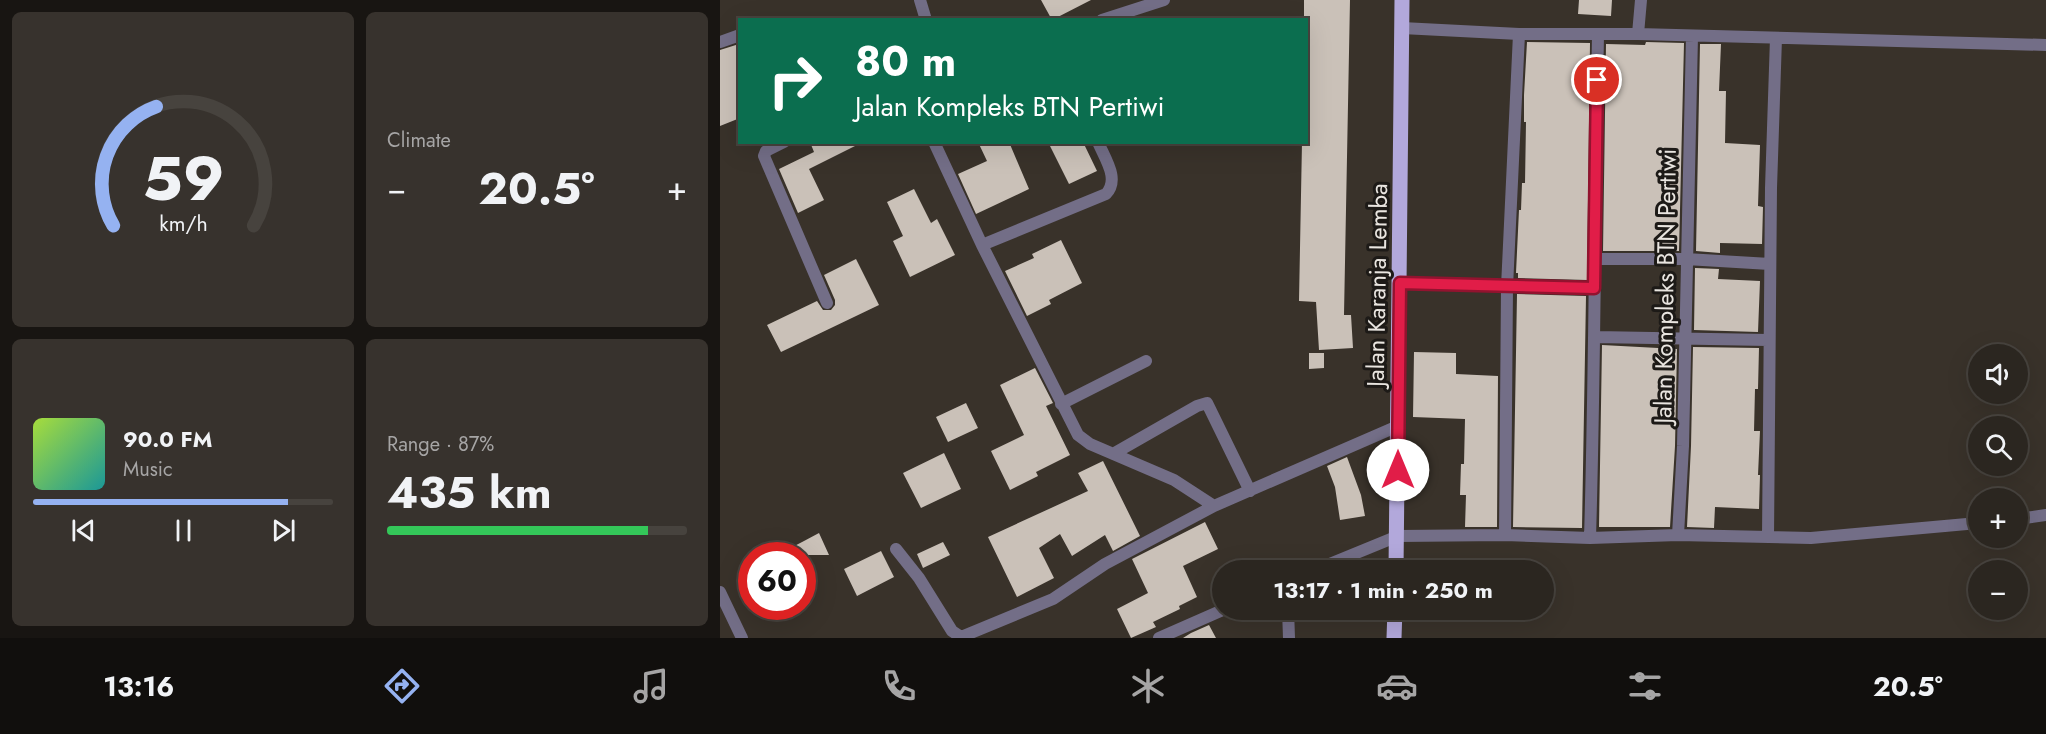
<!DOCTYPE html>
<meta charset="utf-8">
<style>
:root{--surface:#2b2620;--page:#37322d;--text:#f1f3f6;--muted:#a6a5a5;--line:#47433e;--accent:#95b2f1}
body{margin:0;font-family:Jost,sans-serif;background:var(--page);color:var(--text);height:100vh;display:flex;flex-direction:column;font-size:22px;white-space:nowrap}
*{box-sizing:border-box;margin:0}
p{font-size:20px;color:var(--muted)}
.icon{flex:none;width:33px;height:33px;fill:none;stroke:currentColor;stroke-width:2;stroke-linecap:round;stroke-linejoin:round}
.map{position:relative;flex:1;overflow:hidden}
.sheet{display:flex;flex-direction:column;gap:12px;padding:12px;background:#181512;width:720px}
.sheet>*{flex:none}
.top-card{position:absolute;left:18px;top:18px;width:570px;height:126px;border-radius:0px;box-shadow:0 6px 24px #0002,0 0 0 2px var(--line);background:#0b6e4f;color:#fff;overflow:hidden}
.controls{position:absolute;left:1248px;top:344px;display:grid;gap:12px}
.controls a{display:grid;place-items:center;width:60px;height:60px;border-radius:50%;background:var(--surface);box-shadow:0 6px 24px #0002,0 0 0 2px var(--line);font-size:30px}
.speed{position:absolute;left:18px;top:542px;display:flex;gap:12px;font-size:30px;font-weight:700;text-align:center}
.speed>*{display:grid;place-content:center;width:78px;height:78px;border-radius:50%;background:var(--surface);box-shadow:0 6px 24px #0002,0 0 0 2px var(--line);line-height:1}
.speed .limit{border:9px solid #d22;background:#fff;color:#111}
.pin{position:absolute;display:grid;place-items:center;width:51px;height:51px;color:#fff;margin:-26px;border:3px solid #fff;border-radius:50%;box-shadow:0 2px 6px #0007}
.me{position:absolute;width:66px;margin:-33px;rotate:0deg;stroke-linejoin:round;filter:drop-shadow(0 0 4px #0008)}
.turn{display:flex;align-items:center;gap:21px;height:126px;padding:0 18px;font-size:27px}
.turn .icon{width:78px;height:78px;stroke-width:2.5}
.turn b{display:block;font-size:42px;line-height:51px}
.big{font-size:45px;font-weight:700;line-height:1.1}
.sheet .card{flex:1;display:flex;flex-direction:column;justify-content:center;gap:9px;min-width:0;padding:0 21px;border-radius:9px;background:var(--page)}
.sheet .dial{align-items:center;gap:0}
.dial svg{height:156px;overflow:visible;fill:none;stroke:var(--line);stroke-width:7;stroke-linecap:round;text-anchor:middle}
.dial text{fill:var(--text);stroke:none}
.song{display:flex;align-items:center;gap:18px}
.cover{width:72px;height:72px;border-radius:9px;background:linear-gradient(135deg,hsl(80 70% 55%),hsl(180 70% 35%))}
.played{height:6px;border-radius:3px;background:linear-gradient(90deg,var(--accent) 85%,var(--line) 85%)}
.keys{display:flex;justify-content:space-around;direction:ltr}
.heat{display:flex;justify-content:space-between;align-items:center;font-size:33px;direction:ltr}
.charge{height:9px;border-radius:4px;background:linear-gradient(90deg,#34c759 87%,var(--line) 0)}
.sheet .tiles{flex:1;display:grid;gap:12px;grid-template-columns:repeat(2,1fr)}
.trip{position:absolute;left:492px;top:560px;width:342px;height:60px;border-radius:30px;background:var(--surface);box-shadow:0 6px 24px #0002,0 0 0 2px var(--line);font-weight:700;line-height:60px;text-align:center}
.menu{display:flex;height:96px;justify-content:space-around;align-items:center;background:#110f0d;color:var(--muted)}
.menu .icon{width:42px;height:42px}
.menu .selected{color:var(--accent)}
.menu b{font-size:27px;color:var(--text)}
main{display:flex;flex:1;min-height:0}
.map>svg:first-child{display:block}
</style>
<main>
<section class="sheet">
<div class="tiles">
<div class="card dial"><svg viewBox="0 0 100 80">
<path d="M14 69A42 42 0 1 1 86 69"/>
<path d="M14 69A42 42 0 0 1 36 8" stroke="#95b2f1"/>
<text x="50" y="56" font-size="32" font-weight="700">59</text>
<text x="50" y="72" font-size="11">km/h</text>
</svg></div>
<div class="card"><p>Climate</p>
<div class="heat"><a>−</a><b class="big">20.5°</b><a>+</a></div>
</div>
<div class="card">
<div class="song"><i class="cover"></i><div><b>90.0 FM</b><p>Music</p></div></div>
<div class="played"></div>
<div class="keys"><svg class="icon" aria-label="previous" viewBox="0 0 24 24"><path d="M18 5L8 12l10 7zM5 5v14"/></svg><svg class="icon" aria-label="pause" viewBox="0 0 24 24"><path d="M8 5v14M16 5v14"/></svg><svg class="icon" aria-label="next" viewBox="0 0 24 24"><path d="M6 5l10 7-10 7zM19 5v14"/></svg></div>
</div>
<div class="card"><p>Range · 87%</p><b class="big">435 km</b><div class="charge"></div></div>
</div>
</section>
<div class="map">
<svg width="1326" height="638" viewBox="0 0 1326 638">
<rect width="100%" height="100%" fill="#39322a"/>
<path fill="#cac1b8" d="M321,0H371L332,20Z
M584,0H630L624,315H631L633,348L599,350L596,302L579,301L582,142H586V20H584Z
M859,0H892L891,16L858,14Z
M807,42L870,43L867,280L798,278V273H796L799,210H801L802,183H805L806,122H804V95Z
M926,42L964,43L959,251H883L886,44L925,45Z
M19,44L20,118L0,126V50Z
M980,44H1001L999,91H1006L1005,143L1040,145L1038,206L1043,207L1042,244L1000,243V253L976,251Z
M90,142H143L89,169L104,200L78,213L59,169L94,152Z
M258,142H289L309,189L256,214L238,174L267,161Z
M328,142H363L377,171L349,184Z
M194,189L211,223L217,219L235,255L190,277L173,241L183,236L167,202Z
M341,240L362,283L329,300L331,304L307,316L285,271L314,258L312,254Z
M136,259L159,305L61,352L47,325L97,301L103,310H111L115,305V300L104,275Z
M975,268L999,269L998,279L1040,281L1038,332L974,330Z
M797,294L866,296L862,528L793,527Z
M882,345L957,349L955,446L950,527H879Z
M973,347L1039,348L1038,389H1035L1034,431H1040L1038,475H1040L1039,509L995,507L994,528L967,527L971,446Z
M694,352L736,353V374L778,376L777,527H745L746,495H740L741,464H744L745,419L693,417Z
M589,353H604V368L589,369Z
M315,368L333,403L326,406L350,455L316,472L318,476L290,490L271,451L304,435L280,385Z
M246,403L258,428L228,442L216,417Z
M224,453L241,489L201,508L183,473Z
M627,457L641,495L645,516L620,520L615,487L607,466Z
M383,461L420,536L393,551L385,535L352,556L340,534L319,548L334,578L297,597L268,537L368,491L358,473Z
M485,522L498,549L463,566L477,597L459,606L460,609L433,622L436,627L411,638L397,609L428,593L412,559Z
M99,533L109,555H57L84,541Z
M223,542L230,555L203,568L197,554Z
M161,551L174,577L137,596L124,569Z
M489,625L496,638H463L471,633Z"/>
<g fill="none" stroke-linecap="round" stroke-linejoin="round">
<path stroke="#736e87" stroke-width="12" d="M200,0L206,20
M382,20L444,0
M682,28L799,34H918L1326,45
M918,34L921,0
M0,42L20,35
M64,142L46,151L44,156L107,303
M214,142L262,245L386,194C400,179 385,159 378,142
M262,245L358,435L370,444L454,480L494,506L678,426
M875,259H966L1050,264
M680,283L874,288
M875,337L1048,340
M341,404L426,361
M393,454L477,406L487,403L530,491
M1298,519L1326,515
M785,535L787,287L799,34
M958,535L963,446L972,36
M1048,537L1051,188L1056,38
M870,538C875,370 875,202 878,35
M176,549L199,578L232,631L241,637L333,599L385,564L494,506
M595,570L678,536L785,535L870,538L958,535L1091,538L1258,523
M0,592L22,638
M568,609L569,638
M439,638L505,609"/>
<path stroke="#b2a8db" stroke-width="15" d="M676,570L682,0
M674,638L675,609"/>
</g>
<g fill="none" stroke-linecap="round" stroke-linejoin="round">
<g stroke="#92132f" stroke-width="15">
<path id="route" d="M678,470L680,283L874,288L877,80"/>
</g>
<use href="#route" stroke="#e11d48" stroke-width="10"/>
</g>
<g text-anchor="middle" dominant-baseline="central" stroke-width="6" stroke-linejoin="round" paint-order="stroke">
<g font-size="24" fill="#e9e5e0" stroke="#1d1a17">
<text transform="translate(657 285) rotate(-89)">Jalan Karanja Lemba</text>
<text transform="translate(945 286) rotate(-89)">Jalan Kompleks BTN Pertiwi</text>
</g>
</g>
</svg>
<div class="controls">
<a><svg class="icon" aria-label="sound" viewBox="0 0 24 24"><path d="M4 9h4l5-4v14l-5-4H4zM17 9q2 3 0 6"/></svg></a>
<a><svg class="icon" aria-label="search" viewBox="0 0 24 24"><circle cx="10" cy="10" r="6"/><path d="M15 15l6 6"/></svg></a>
<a>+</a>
<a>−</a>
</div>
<div class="speed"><div class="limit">60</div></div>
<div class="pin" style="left:877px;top:80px;background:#d93025"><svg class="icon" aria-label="arrive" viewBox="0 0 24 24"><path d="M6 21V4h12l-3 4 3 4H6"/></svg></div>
<svg class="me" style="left:678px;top:470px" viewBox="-20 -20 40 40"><circle r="19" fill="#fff"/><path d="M0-13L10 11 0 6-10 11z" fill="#e11d48"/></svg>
<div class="trip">13:17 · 1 min · 250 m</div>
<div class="top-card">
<div class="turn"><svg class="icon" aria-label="right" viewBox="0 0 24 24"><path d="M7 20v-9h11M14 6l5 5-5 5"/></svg><div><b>80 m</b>Jalan Kompleks BTN Pertiwi</div></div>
</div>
</div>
</main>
<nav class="menu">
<b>13:16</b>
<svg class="icon selected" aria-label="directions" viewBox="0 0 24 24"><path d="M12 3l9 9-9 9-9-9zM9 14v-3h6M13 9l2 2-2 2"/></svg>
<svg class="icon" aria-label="music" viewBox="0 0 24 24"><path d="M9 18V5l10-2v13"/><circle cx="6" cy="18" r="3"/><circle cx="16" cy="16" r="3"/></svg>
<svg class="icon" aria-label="phone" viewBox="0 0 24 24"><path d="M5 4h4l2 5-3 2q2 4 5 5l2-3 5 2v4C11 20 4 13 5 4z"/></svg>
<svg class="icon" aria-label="climate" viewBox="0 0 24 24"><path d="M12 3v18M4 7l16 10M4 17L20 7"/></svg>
<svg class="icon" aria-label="car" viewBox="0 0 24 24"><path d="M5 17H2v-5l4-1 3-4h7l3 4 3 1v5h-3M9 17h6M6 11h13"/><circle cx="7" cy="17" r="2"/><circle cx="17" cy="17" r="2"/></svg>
<svg class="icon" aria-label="filters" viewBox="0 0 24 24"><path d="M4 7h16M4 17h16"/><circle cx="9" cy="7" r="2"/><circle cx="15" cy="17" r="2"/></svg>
<b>20.5°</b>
</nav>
